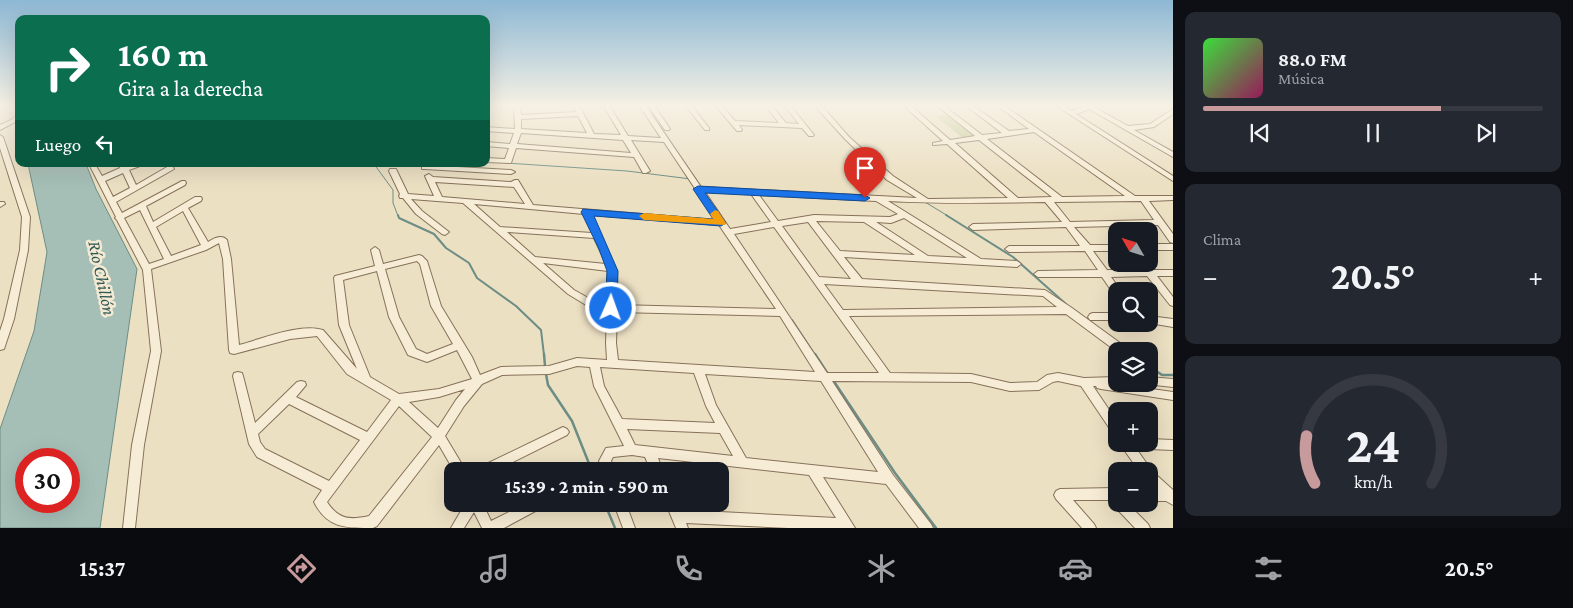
<!DOCTYPE html>
<html lang="es">
<meta charset="utf-8">
<style>
:root{--surface:#171b24;--page:#242831;--text:#f1f3f6;--muted:#9ea1a6;--line:#363941;--accent:#c79a9c}
body{margin:0;font-family:"Crimson Pro",serif;background:var(--page);color:var(--text);height:100vh;display:flex;flex-direction:column;font-size:19px;white-space:nowrap}
*{box-sizing:border-box;margin:0}
p{font-size:16px;color:var(--muted)}
.icon{flex:none;width:28px;height:28px;fill:none;stroke:currentColor;stroke-width:2;stroke-linecap:round;stroke-linejoin:round}
.map{position:relative;flex:1;overflow:hidden}
.panel{display:flex;flex-direction:column;gap:12px;padding:12px;background:#0d0f14;width:400px}
.panel>*{flex:none}
.top-card{position:absolute;left:15px;top:15px;width:475px;height:152px;border-radius:10px;box-shadow:0 5px 20px #0002;background:#0b6e4f;color:#fff;overflow:hidden}
.needle{width:32px;rotate:309deg}
.fabs{position:absolute;left:1108px;top:222px;display:grid;gap:10px}
.fabs a{display:grid;place-items:center;width:50px;height:50px;border-radius:10px;background:var(--surface);box-shadow:0 5px 20px #0002;font-size:25px}
.speed{position:absolute;left:15px;top:448px;display:flex;gap:10px;font-size:25px;font-weight:700;text-align:center}
.speed>*{display:grid;place-content:center;width:65px;height:65px;border-radius:50%;background:var(--surface);box-shadow:0 5px 20px #0002;line-height:1}
.speed .limit{border:8px solid #d22;background:#fff;color:#111}
.pin{position:absolute;display:grid;place-items:center;width:42px;height:42px;color:#fff;margin:-51px -21px;border-radius:50% 50% 50% 0;rotate:-45deg;box-shadow:0 0 5px #0007}
.pin .icon{rotate:45deg}
.me{position:absolute;width:55px;margin:-28px;rotate:2deg;stroke-linejoin:round;filter:drop-shadow(0 0 4px #0008)}
.turn{display:flex;align-items:center;gap:18px;height:105px;padding:0 20px;font-size:22px}
.turn .icon{width:65px;height:65px;stroke-width:2.5}
.turn b{display:block;font-size:35px;line-height:42px}
.then{display:flex;align-items:center;height:48px;padding:0 20px;background:#0003;gap:10px;font-size:19px}
.big{font-size:38px;font-weight:700;line-height:1.1}
.panel .widget{flex:1;display:flex;flex-direction:column;justify-content:center;gap:8px;min-width:0;padding:0 18px;border-radius:10px;background:var(--page)}
.panel .dial{align-items:center;gap:0}
.dial svg{height:130px;overflow:visible;fill:none;stroke:var(--line);stroke-width:7;stroke-linecap:round;text-anchor:middle}
.dial text{fill:var(--text);stroke:none}
.song{display:flex;align-items:center;gap:15px}
.cover{width:60px;height:60px;border-radius:8px;background:linear-gradient(135deg,hsl(120 70% 55%),hsl(330 70% 35%))}
.played{height:5px;border-radius:2px;background:linear-gradient(90deg,var(--accent) 70%,var(--line) 70%)}
.keys{display:flex;justify-content:space-around;direction:ltr}
.heat{display:flex;justify-content:space-between;align-items:center;font-size:28px;direction:ltr}
.trip{position:absolute;left:444px;top:462px;width:285px;height:50px;border-radius:10px;background:var(--surface);box-shadow:0 5px 20px #0002;font-weight:700;line-height:50px;text-align:center}
.tabs{display:flex;height:80px;justify-content:space-around;align-items:center;background:#090b0e;color:var(--muted)}
.tabs .icon{width:35px;height:35px}
.tabs .active{color:var(--accent)}
.tabs b{font-size:22px;color:var(--text)}
main{display:flex;flex:1;min-height:0}
.map>svg:first-child{display:block}
</style>
<main>
<div class="map">
<svg width="1173" height="528" viewBox="0 0 1173 528">
<rect width="100%" height="100%" fill="#ece0c3"/>
<path fill="#c5ca98" d="M947,114L976,137L963,138L935,116Z"/>
<path fill="#a5bfb7" stroke="#6c8d85" fill-rule="evenodd" d="M28,164H86L96,189L137,269L100,528H0V429L34,331L47,252ZM26,459H69V501H26Z"/>
<g fill="none" stroke-linecap="round" stroke-linejoin="round">
<path stroke="#6c8d85" stroke-width="1" d="M646,105L702,188
M845,137L850,144
M506,163L627,171L691,179
M374,164L393,190V203L398,216
M925,202L948,216
M715,206L721,215"/>
<path stroke="#6c8d85" stroke-width="2" d="M398,215L399,218L434,234L446,248L469,263L477,278L516,306L541,330L544,355
M946,215L1013,257L1066,304
M792,320L815,355"/>
<path stroke="#6c8d85" stroke-width="2.5" d="M544,354L545,366
M815,354L828,374
M1149,366L1162,375H1173
M546,374L548,385L572,421L592,471
M833,380L895,473L936,528
M605,504L615,528"/>
<g stroke="#86715b" stroke-width="2">
<path id="minor" d="M514,105H520L521,115L576,112L573,105H579L594,134L621,135L603,105H609L628,136L661,138L639,105H645L701,187L917,198L887,180L845,139L814,105H821L849,137L893,176L928,199L1008,198L947,144L933,145V143L943,141L903,105H910L950,140L975,136L936,105H943L982,135L1002,133L965,105H972L1009,131L1029,129L996,105H1003L1135,196H1173V200L1149,201L1173,234V243L1170,242L1158,225L1074,227L1090,245H1116V251H1093L1107,270H1173V276H1157L1173,297V306L1170,305L1147,276L1111,277L1121,291H1116V294L1113,293L1102,277H1038L1034,274L1038,271L1098,270L1085,251L1009,252L1005,249L1009,246H1080L1066,227L973,230L969,227L973,224L1062,222L1045,202C994,203 941,204 888,201L981,259L1017,261L1021,264L1017,267L844,257L862,279L1045,290L1072,308L1127,348L1128,351H1116L1066,314L849,316L890,373L971,374L1010,383L1037,382L1047,375L1058,373L1084,378L1116,377V384L1173,392V400L1101,389L1097,388L1096,386H1093L1116,420V434L1112,432L1081,386L1058,381L1053,382L1039,390L1010,391L971,382L832,381L893,475L931,524L933,528H919L886,484L823,477L855,528H788L686,523L688,528H676L666,504H678L681,510L836,518L809,475L658,458L663,471H651L645,457L632,455L613,457L611,461L614,471H602L599,461L606,448L624,446L594,386L590,367L577,366L549,374L502,375L482,384L464,406L445,436L466,471H454L439,445L377,526L373,528C345,528 327,528 314,502L322,490L257,457L249,444L233,376L234,373L238,372L242,373L243,376L255,423L297,382L301,381L305,382L306,385L296,397L367,432L391,400L347,374L317,336L290,339L234,354L230,353L229,350L223,259L219,243L206,250L151,269L161,351L144,445L135,528H123L132,445L151,351L143,270L117,220L115,218L116,217L89,164H95L102,176L120,168L119,164H125L127,166L131,164H140V166L129,170L136,185L167,167H173L174,169L116,202L122,213L182,181H185L186,183L185,185L146,206L153,222L195,197H201L202,199L201,201L188,208L208,242C214,238 222,234 227,240L231,259L239,345C262,339 300,323 323,330L357,369L339,325L334,278L335,276L375,266L371,250L375,247L379,250L383,264L419,255L422,256L427,261L441,306L472,357L480,375L501,367L549,366L577,358L607,360L606,343L607,311L586,305L568,294L463,203L411,199L422,211L449,232L445,235L442,234L416,214L403,198H400L399,196L400,194L389,171L390,169H396L408,194L434,196L425,176L429,174L433,177L511,182L515,180H518L533,205L716,220L664,142L631,140L650,171L646,173H643L634,157L516,148L511,163L486,162V158L505,159L509,148L486,146V142L510,144L514,133L486,131V127L515,129ZM578,116L587,133L521,129V119ZM1034,132L1125,196L1062,197L987,139ZM521,133L623,140L631,153L517,144ZM979,140L1052,197L1018,198L955,143ZM123,173L130,188L113,197L105,181ZM435,182L514,187L525,204L442,197ZM705,192L751,194L771,222L730,229ZM759,195L876,201L898,214L890,217L814,215L778,221ZM1141,201L1154,220L1070,222L1054,202ZM474,204L584,214L592,233L500,227ZM140,210L164,259L149,264L124,218ZM183,211L201,245L171,256L156,227ZM592,215L719,225L776,309L617,305V271ZM904,218L967,258L928,256L876,222L891,223ZM816,221L864,222L915,255L840,251ZM808,222L851,279L819,277L782,226ZM774,227L879,373H827L734,234ZM507,232L594,238L606,264L535,257ZM417,261L420,264L431,306L453,344L427,354L416,349L399,317L385,269ZM543,263L608,271L607,304L592,300L574,290ZM377,271L389,317L408,355L427,362L457,350L472,379L439,389L399,394L370,377L349,325L343,280ZM824,284L1043,296L1057,307L843,310ZM617,312L780,316L815,372L618,360L616,343ZM600,367L694,373L706,406L715,423L622,419L604,386ZM705,374L821,381L878,472L746,458L716,405ZM465,389L456,400L438,428L409,402L439,397ZM289,404L360,440L329,481L265,449L260,442L258,434ZM399,406L432,437L369,516C350,520 339,520 327,502ZM627,429L720,433L733,456L635,445Z
M648,105H654L670,129L669,130H665Z
M685,105H691L709,128V130H705Z
M715,105H721L735,121L779,123L765,105H771L786,123L799,124L784,105H790L814,135L813,136H809L802,128L739,125L742,130L741,131H737Z
M1055,105H1063L1071,111L1088,105H1096L1094,107L1128,126L1150,124L1173,109V114L1154,127L1134,130L1173,152V157L1089,109L1076,114L1173,176V181Z
M19,112L17,121L0,130V125L13,119L17,113Z
M0,135L3,137L30,217L28,250L14,319L4,349L0,350V331L4,319L20,250L22,217L0,148Z
M422,165L511,170L515,172L511,174L425,169H422Z
M0,202H4L5,204L0,207Z
M1149,244H1173V250H1149Z
M1093,313H1116V320H1090L1088,317L1090,314Z
M1149,316L1173,319V327L1149,323Z
M1149,377L1173,379V387L1145,384H1149Z
M563,427L567,429L569,432L567,435L495,471H478L480,467Z
M1149,439L1173,440V450L1149,449L1145,448L1143,444H1149Z
M1120,444H1133L1152,471L1173,490V505L1166,501H1149V489H1155L1149,483V471H1139Z
M1116,488V504H1128L1148,524L1150,528H1135L1116,508L1114,504L1116,500H1073L1094,524L1096,528H1082L1056,499L1054,495L1056,491L1060,489Z
M465,504H483L491,521L525,504H543L541,508L504,528H482L474,512L464,528H451Z
M614,504H626L635,528H623Z"/>
</g>
<use href="#minor" fill="#f7edd6" fill-rule="evenodd"/>
</g>
<linearGradient id="sky" x2="0" y2="1"><stop stop-color="#8db8d4"/><stop offset="0.59" stop-color="#f6f1e4"/><stop offset="1" stop-color="#f6f1e4" stop-opacity="0"/></linearGradient>
<rect width="1173" height="179" fill="url(#sky)"/>
<path fill="#1a73e8" stroke="#114b97" d="M698,186L865,195L870,198L865,201L705,193L726,223L721,226L594,216L618,271L617,308L615,311H607L605,308L607,271L599,249L581,212L583,209L713,219L693,189Z"/>
<path fill="#f59e0b" d="M715,210L718,211L726,223L725,225L644,220L639,216L644,213L713,219L710,214Z"/>
<g text-anchor="middle" dominant-baseline="central" stroke-width="5" stroke-linejoin="round" paint-order="stroke">
<g font-size="18" font-style="italic" fill="#2e5653" stroke="#f4ead3">
<text transform="translate(102 278) rotate(78)">Río Chillón</text>
</g>
</g>
</svg>
<div class="fabs">
<a><svg class="needle" viewBox="-14 -14 28 28"><path d="M0-13l5 13h-10z" fill="#e53935"/><path d="M0 13l5-13h-10z" fill="#9ea1a6"/></svg></a>
<a><svg class="icon" aria-label="search" viewBox="0 0 24 24"><circle cx="10" cy="10" r="6"/><path d="M15 15l6 6"/></svg></a>
<a><svg class="icon" aria-label="layers" viewBox="0 0 24 24"><path d="M12 4l9 5-9 5-9-5zM3 14l9 5 9-5"/></svg></a>
<a>+</a>
<a>−</a>
</div>
<div class="speed"><div class="limit">30</div></div>
<div class="pin" style="left:865px;top:198px;background:#d93025"><svg class="icon" aria-label="arrive" viewBox="0 0 24 24"><path d="M6 21V4h12l-3 4 3 4H6"/></svg></div>
<svg class="me" style="left:611px;top:308px" viewBox="-20 -20 40 40"><circle r="17" fill="#1a73e8" stroke="#fff" stroke-width="3"/><path d="M0-11L8 9 0 5-8 9z" fill="#fff"/></svg>
<div class="trip">15:39 · 2 min · 590 m</div>
<div class="top-card">
<div class="turn"><svg class="icon" aria-label="right" viewBox="0 0 24 24"><path d="M7 20v-9h11M14 6l5 5-5 5"/></svg><div><b>160 m</b>Gira a la derecha</div></div>
<div class="then">Luego<svg class="icon" aria-label="left" viewBox="0 0 24 24"><path d="M17 20v-9H6M10 6l-5 5 5 5"/></svg></div>
</div>
</div>
<section class="panel">
<div class="widget">
<div class="song"><i class="cover"></i><div><b>88.0 FM</b><p>Música</p></div></div>
<div class="played"></div>
<div class="keys"><svg class="icon" aria-label="previous" viewBox="0 0 24 24"><path d="M18 5L8 12l10 7zM5 5v14"/></svg><svg class="icon" aria-label="pause" viewBox="0 0 24 24"><path d="M8 5v14M16 5v14"/></svg><svg class="icon" aria-label="next" viewBox="0 0 24 24"><path d="M6 5l10 7-10 7zM19 5v14"/></svg></div>
</div>
<div class="widget"><p>Clima</p>
<div class="heat"><a>−</a><b class="big">20.5°</b><a>+</a></div>
</div>
<div class="widget dial"><svg viewBox="0 0 100 80">
<path d="M14 69A42 42 0 1 1 86 69"/>
<path d="M14 69A42 42 0 0 1 9 40" stroke="#c79a9c"/>
<text x="50" y="56" font-size="32" font-weight="700">24</text>
<text x="50" y="72" font-size="11">km/h</text>
</svg></div>
</section>
</main>
<nav class="tabs">
<b>15:37</b>
<svg class="icon active" aria-label="directions" viewBox="0 0 24 24"><path d="M12 3l9 9-9 9-9-9zM9 14v-3h6M13 9l2 2-2 2"/></svg>
<svg class="icon" aria-label="music" viewBox="0 0 24 24"><path d="M9 18V5l10-2v13"/><circle cx="6" cy="18" r="3"/><circle cx="16" cy="16" r="3"/></svg>
<svg class="icon" aria-label="phone" viewBox="0 0 24 24"><path d="M5 4h4l2 5-3 2q2 4 5 5l2-3 5 2v4C11 20 4 13 5 4z"/></svg>
<svg class="icon" aria-label="climate" viewBox="0 0 24 24"><path d="M12 3v18M4 7l16 10M4 17L20 7"/></svg>
<svg class="icon" aria-label="car" viewBox="0 0 24 24"><path d="M5 17H2v-5l4-1 3-4h7l3 4 3 1v5h-3M9 17h6M6 11h13"/><circle cx="7" cy="17" r="2"/><circle cx="17" cy="17" r="2"/></svg>
<svg class="icon" aria-label="filters" viewBox="0 0 24 24"><path d="M4 7h16M4 17h16"/><circle cx="9" cy="7" r="2"/><circle cx="15" cy="17" r="2"/></svg>
<b>20.5°</b>
</nav>
